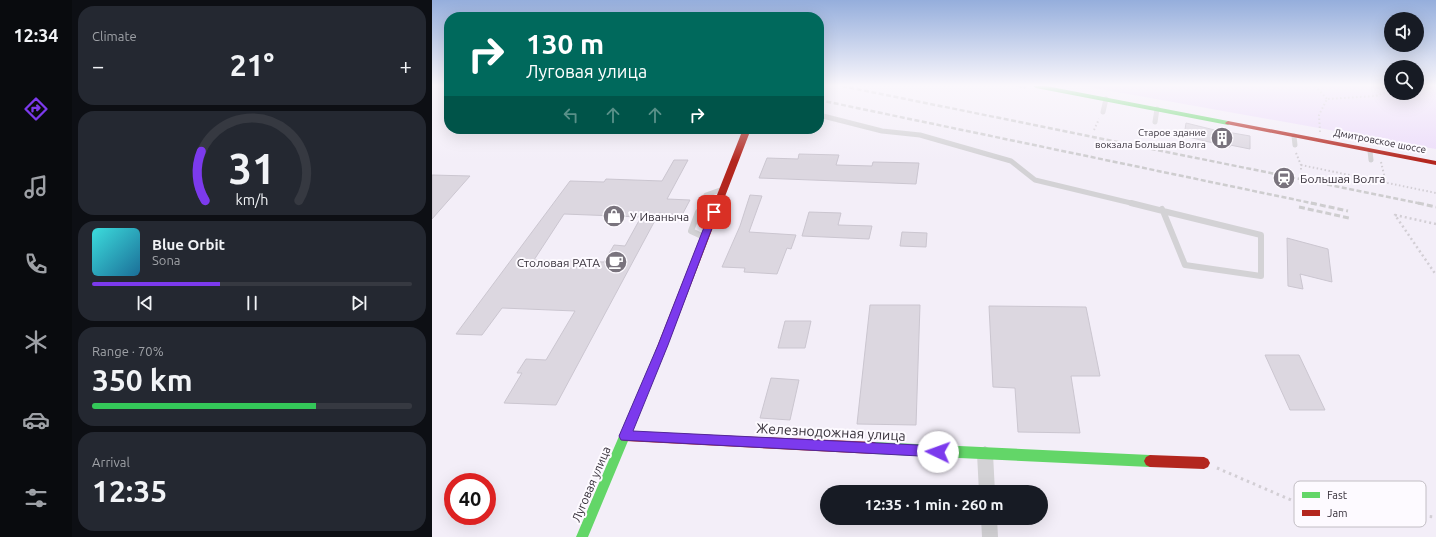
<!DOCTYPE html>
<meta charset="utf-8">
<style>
:root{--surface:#171b24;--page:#242831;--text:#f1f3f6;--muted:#9ea1a6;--line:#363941;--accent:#7c3aed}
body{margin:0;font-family:Ubuntu,sans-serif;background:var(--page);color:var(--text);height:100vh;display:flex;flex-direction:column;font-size:15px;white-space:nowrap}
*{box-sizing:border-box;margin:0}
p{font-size:13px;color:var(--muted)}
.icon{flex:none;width:22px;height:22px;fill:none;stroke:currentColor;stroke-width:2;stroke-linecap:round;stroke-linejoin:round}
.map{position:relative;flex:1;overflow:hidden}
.panel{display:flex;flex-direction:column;gap:6px;padding:6px;background:#0d0f14;width:360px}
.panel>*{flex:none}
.hud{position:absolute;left:12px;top:12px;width:380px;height:122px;border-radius:16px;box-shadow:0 4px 16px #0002;background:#00695c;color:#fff;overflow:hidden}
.buttons{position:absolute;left:952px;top:12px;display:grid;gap:8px}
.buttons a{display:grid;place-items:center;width:40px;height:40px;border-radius:50%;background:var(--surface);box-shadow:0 4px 16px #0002;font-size:20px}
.speed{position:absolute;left:12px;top:473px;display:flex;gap:8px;font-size:20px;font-weight:700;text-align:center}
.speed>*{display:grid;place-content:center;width:52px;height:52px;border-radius:50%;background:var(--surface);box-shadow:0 4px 16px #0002;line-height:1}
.speed .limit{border:6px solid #d22;background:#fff;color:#111}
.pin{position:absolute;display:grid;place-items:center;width:34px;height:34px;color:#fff;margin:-17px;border-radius:8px;box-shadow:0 2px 6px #0006}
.me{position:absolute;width:44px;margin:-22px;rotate:273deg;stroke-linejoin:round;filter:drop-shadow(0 0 3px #0008)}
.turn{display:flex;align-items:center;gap:14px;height:84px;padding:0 16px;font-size:18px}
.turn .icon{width:52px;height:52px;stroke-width:2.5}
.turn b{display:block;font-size:28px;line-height:34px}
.lanes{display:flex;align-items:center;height:38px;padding:0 16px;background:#0003;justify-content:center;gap:20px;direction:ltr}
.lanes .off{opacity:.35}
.big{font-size:30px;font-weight:700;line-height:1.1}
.panel .tile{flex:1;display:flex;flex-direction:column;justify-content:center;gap:6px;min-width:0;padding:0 14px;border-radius:16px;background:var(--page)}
.panel .dial{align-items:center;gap:0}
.dial svg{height:104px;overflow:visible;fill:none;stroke:var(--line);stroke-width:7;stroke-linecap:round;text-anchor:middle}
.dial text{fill:var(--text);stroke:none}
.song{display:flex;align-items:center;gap:12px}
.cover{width:48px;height:48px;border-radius:6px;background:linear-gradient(135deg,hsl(180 70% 55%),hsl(200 70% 35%))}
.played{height:4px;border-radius:2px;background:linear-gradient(90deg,var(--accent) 40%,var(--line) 40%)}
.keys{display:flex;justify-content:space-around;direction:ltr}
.heat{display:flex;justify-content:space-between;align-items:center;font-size:22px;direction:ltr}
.charge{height:6px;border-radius:3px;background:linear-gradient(90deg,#34c759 70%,var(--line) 0)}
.trip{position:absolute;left:388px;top:485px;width:228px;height:40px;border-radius:20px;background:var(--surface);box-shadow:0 4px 16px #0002;font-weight:700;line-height:40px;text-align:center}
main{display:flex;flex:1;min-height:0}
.dock{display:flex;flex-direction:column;width:72px;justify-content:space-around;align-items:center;background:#090b0e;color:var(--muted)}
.dock .icon{width:28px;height:28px}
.dock .active{color:var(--accent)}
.dock b{font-size:18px;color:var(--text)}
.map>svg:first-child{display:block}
</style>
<main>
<nav class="dock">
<b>12:34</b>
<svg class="icon active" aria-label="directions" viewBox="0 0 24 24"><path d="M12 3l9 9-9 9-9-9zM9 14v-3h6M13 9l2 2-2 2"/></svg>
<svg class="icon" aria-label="music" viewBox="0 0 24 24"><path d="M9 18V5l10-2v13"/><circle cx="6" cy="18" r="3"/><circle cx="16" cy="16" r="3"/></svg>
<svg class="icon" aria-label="phone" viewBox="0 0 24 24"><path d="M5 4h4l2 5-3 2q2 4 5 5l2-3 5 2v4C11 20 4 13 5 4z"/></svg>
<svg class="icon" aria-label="climate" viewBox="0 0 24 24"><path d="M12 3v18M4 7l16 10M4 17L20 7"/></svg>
<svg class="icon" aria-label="car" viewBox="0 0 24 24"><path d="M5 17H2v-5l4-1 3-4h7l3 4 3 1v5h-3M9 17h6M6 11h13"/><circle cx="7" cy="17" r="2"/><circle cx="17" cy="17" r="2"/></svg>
<svg class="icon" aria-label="filters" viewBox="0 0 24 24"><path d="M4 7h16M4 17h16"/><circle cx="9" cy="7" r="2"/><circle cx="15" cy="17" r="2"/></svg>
</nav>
<section class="panel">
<div class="tile"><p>Climate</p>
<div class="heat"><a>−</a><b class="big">21°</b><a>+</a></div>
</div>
<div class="tile dial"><svg viewBox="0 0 100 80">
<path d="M14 69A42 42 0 1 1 86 69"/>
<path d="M14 69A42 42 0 0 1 11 31" stroke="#7c3aed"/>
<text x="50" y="56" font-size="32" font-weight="700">31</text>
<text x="50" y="72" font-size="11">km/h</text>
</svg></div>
<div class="tile">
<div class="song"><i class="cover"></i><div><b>Blue Orbit</b><p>Sona</p></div></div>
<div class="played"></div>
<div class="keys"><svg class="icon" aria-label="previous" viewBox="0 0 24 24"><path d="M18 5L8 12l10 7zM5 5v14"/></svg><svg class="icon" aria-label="pause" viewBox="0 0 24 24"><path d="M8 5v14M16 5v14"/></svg><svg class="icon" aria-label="next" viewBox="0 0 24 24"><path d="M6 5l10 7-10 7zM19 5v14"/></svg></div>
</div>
<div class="tile"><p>Range · 70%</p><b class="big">350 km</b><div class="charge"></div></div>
<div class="tile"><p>Arrival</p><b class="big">12:35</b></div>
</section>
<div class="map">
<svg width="1004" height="537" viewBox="0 0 1004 537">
<rect width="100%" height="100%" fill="#f3eef8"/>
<path fill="#ecdcfa" d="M651,86H959V93H985V86H1004V149Z"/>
<path fill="#dcd7e0" stroke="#cbc6d0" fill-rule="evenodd" d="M754,123L795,133V132L818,136V149L798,145V147L752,136Z
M367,154L407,155L404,165L440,166L441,162L487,163L484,184L327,178L335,158L366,159Z
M242,160H256L235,199L258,200L250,215L227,213L124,405L72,403L90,373H85L94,359L114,360L143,311L70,308L50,335L24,334L138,181L172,182L174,179L230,181ZM132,214L209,217L193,246L182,245L172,262L102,260Z
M0,175L38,176L0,219Z
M318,195L330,196L317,232L364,235L359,249L355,248L345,274L312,272L313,268L290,267L308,226Z
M377,212L409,213L406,225L440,226L437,239L370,236Z
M470,232L495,233L494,247L468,246Z
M855,238L896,249L900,282L868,274L871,289L856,286Z
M438,305H488L484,425L425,424Z
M557,306L654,307L668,376H639L648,433L586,432L583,388L561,387Z
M353,321H379L373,348H346Z
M833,355H867L893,410H858Z
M339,378L367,380L358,420L328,418Z"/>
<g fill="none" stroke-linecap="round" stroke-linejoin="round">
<path stroke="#d2ced4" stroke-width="2" stroke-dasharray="1.5 2.5" stroke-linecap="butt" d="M584,86L594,88
M883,86L895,99
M662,130L667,119
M888,132L887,115L895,99L943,96L959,91
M864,153L869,165V172
M949,162L954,183
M869,165L1004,193"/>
<path stroke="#d2ced4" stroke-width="2.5" stroke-dasharray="2 3" stroke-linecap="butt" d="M1004,224L963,215L1004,275"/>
<path stroke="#d2ced4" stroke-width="3" stroke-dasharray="2.5 4" stroke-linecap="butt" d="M785,468L873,506L1004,517"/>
<path stroke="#d3d2d5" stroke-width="5" d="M671,112L674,99
M387,115L450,131L488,135L579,161L603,180L703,204
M723,122L725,109
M862,136L863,145
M938,151L939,160
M270,204L274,195L291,189"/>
<path stroke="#d3d2d5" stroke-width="6" d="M699,203L731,211
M730,209L731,211
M731,211L829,235V276L753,265Z
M266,212L259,231L272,237"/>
<path fill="#d3d2d5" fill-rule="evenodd" d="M553,446L558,449L561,454L563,492H547L545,454L548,449Z
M549,518H565L566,537H550Z"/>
<path fill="#63d668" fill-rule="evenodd" d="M601,86H614L796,121L799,123L796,125L604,88Z
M228,348L232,349L233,352L156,537H144L223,352L224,349Z
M442,442L718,455L722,457L724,461L722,465L718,467L442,454L438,452L436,448L438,444Z"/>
<path fill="#b3261e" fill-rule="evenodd" d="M796,121L1004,161V165L794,124L793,123Z
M311,129H319L233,352L232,355L228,356L224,355L223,352Z
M193,431L442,442L446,444L448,448L446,452L442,454L193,441L189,440L187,436L189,432Z
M718,455L772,457L776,459L778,463L776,467L772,469L718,467L714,465L712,461L714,457Z"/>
<path stroke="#cecdcf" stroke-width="2.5" stroke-dasharray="5 2.5" stroke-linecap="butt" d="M410,86L991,204
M387,100L884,204"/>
<path stroke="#cecdcf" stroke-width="3" stroke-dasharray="6 3" stroke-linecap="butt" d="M879,203L916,211
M986,203L1004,207
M867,207L917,218"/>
</g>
<linearGradient id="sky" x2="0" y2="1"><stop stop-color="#95aedc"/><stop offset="0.53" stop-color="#faf7fc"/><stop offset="1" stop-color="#faf7fc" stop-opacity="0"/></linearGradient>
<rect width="1004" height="161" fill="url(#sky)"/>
<path fill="#7c3aed" stroke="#51269a" d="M282,209L286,212L236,345L201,431L506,446L510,448L512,452L510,456L506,457L189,440L187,436L226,345L278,212Z"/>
<defs>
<g id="building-disc" transform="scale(1.15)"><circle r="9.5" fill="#79737d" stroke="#fdfaff"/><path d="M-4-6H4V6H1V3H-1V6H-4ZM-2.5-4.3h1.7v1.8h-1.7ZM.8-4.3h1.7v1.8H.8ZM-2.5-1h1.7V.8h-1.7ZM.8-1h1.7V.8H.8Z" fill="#fff"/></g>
<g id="station-disc" transform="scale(1.15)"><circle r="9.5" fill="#79737d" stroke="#fdfaff"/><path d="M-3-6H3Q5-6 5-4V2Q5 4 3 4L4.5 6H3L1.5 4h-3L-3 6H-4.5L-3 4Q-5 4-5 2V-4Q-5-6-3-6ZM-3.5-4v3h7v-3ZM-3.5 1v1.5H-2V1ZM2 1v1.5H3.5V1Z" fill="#fff"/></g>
<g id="shop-disc" transform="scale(1.15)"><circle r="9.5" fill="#79737d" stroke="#fdfaff"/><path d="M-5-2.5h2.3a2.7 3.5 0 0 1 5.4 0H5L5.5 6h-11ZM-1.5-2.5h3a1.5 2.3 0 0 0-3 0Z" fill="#fff"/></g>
<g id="cafe-disc" transform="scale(1.15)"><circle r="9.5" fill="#79737d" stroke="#fdfaff"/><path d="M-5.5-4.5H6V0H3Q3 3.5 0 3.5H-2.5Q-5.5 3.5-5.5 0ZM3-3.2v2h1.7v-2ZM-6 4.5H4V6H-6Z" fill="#fff"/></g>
</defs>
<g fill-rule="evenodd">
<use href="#building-disc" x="790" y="138"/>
<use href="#station-disc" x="852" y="178"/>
<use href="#shop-disc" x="182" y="216"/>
<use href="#cafe-disc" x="184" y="262"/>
</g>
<g text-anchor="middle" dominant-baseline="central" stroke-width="4" stroke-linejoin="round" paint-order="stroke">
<g font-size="10" fill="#37313b" stroke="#fdfaff" text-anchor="end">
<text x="774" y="132">Старое здание<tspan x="774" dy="12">вокзала Большая Волга</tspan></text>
</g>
<g font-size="10" fill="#37313b" stroke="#fdfaff">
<text transform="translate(948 141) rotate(11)">Дмитровское шоссе</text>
</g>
<g font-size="12" fill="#37313b" stroke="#fdfaff" text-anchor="start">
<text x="868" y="178">Большая Волга</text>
<text x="198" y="216">У Иваныча</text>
<text x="168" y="262" text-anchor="end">Столовая РАТА</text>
</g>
<g font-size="12" fill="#37313b" stroke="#fdfaff">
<text transform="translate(159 484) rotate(-67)">Луговая улица</text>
</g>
<g font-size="14" fill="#37313b" stroke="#fdfaff">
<text transform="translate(399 432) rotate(3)">Железнодожная улица</text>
</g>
</g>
<rect x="862" y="481" width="132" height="46" rx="6" fill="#fdfaff" stroke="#c2bec4" stroke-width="1"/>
<rect x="870" y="492" width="18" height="6" fill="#63d668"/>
<rect x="870" y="510" width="18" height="6" fill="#b3261e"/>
<g font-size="11" fill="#37313b">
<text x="895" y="499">Fast</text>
<text x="895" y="517">Jam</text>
</g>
</svg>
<div class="buttons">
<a><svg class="icon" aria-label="sound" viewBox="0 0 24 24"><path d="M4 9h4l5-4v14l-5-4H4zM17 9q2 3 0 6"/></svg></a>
<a><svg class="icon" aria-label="search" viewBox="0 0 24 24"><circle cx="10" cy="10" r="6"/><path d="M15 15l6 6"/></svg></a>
</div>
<div class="speed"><div class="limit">40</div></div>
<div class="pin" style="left:282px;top:212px;background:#d93025"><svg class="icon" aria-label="arrive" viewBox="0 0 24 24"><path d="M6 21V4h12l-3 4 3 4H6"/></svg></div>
<svg class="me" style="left:506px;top:452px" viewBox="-20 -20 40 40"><circle r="19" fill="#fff"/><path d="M0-13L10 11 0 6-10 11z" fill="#7c3aed"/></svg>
<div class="trip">12:35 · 1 min · 260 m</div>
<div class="hud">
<div class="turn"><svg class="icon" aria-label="right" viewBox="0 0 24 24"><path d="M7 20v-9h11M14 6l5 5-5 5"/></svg><div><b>130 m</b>Луговая улица</div></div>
<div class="lanes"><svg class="icon off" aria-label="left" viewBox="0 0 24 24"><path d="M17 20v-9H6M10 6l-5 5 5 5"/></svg><svg class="icon off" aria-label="ahead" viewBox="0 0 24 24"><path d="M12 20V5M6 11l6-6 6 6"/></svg><svg class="icon off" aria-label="ahead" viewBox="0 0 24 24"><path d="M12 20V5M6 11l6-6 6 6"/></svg><svg class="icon" aria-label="right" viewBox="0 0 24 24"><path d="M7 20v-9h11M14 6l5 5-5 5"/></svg></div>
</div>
</div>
</main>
